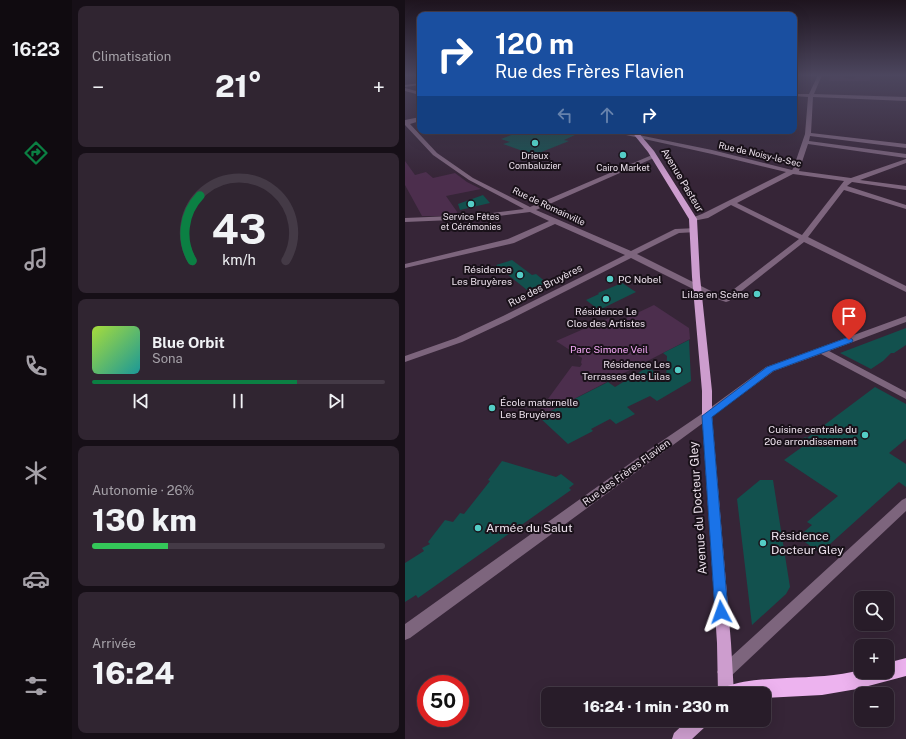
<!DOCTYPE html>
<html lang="fr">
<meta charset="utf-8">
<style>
:root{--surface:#281c29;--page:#302531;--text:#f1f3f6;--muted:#a5a1a8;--line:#443a46;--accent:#0b8043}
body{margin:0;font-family:"Public Sans",sans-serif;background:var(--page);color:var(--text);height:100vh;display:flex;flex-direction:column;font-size:15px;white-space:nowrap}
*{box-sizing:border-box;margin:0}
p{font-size:13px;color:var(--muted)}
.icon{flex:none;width:22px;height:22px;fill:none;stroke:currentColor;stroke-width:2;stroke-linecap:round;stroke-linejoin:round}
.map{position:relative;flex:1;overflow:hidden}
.side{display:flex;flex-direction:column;gap:6px;padding:6px;background:#160f17;width:333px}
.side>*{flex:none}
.hud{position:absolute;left:12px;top:12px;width:380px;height:122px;border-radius:8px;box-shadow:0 4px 16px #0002,0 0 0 1px var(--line);background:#1a4fa0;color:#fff;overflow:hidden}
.controls{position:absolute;left:449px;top:591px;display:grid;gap:8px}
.controls a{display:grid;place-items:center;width:40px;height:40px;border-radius:8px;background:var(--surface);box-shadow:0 4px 16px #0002,0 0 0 1px var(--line);font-size:20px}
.speed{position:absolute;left:12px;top:675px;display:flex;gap:8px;font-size:20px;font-weight:700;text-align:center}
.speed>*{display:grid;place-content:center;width:52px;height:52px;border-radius:50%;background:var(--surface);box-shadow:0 4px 16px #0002,0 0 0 1px var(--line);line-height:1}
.speed .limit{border:6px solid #d22;background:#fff;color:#111}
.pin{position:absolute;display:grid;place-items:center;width:34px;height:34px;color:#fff;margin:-41px -17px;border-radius:50% 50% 50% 0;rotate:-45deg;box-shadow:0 0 4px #0007}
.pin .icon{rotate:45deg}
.me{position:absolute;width:44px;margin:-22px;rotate:356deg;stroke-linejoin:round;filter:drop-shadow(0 0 3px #0008)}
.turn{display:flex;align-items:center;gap:14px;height:84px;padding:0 12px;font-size:18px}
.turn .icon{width:52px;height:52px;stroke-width:2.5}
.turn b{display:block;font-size:28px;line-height:34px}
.lanes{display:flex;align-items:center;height:38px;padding:0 12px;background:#0003;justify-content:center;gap:20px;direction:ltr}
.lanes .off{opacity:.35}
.big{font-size:30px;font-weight:800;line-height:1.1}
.side .card{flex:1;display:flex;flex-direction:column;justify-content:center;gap:6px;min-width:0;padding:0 14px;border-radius:8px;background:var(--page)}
.side .dial{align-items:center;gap:0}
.dial svg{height:104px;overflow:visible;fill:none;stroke:var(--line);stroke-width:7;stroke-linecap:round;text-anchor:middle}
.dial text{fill:var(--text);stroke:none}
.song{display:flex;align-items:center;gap:12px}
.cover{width:48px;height:48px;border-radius:6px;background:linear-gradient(135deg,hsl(80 70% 55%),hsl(180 70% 35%))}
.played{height:4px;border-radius:2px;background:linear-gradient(90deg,var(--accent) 70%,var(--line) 70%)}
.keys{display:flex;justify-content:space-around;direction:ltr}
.heat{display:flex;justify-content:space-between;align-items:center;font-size:22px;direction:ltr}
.charge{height:6px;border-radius:3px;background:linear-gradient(90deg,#34c759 26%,var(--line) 0)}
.trip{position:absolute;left:136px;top:687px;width:230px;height:40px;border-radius:8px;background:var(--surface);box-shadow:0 4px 16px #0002,0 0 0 1px var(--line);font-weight:800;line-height:40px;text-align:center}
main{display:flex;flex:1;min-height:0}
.tab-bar{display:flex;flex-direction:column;width:72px;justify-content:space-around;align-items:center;background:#100b10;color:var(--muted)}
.tab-bar .icon{width:28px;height:28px}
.tab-bar .active{color:var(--accent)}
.tab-bar b{font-size:18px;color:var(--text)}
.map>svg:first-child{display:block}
</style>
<main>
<nav class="tab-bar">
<b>16:23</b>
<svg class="icon active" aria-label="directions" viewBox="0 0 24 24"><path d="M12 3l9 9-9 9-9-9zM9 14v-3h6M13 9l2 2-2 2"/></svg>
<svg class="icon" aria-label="music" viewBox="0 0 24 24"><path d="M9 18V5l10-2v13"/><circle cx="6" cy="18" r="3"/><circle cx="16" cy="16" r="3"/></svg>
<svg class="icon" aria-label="phone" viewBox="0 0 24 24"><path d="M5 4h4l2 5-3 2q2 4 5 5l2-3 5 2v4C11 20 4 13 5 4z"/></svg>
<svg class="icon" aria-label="climate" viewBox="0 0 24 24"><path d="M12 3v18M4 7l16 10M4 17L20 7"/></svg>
<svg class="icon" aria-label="car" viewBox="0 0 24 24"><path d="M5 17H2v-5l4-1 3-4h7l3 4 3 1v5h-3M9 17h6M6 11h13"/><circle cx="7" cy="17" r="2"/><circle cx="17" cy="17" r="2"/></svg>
<svg class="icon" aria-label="filters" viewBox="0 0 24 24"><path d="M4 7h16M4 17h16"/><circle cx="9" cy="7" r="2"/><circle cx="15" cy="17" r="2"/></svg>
</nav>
<section class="side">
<div class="card"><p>Climatisation</p>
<div class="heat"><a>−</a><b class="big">21°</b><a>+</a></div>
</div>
<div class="card dial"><svg viewBox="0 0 100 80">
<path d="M14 69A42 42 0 1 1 86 69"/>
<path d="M14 69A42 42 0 0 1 20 19" stroke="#0b8043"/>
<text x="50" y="56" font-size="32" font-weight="700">43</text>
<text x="50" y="72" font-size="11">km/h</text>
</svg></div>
<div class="card">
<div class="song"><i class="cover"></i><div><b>Blue Orbit</b><p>Sona</p></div></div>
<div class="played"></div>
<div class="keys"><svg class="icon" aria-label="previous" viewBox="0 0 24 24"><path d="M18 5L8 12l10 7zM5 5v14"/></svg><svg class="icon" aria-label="pause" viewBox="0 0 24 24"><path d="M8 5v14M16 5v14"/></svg><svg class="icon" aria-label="next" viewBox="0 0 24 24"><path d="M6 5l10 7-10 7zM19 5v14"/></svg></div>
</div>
<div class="card"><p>Autonomie · 26%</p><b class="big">130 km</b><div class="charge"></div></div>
<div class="card"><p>Arrivée</p><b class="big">16:24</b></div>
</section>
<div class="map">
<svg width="501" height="739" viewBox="0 0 501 739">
<rect width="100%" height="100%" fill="#362537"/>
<path fill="#4c2e4d" d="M425,75H440L439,78L449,79L450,75H465V81H424Z
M0,161L10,175L21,172L28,178L50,173L62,182L76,189L41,196L55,216H17L0,185Z
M249,305L284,328L285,339L134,417L132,414L167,366L175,367L177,364L176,363L177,358L151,341L204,318L211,323Z"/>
<path fill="#12514e" d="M117,131H179L159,140L164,141L129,155L98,144L105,142L96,139Z
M78,195L85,203L55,210L53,204Z
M107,260L127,275L131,274L142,283L122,290L91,265Z
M217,283L231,292L194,310L181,300L194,294L193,293Z
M501,328V345L489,353H486L478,361L466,369L435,353Z
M284,340L286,381L252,401L245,396L222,407L230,414L211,424L205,419L186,429L188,431L163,444L134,417L203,382L210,387L243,367L261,380L262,356L258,353Z
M470,387L501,404V439L484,453L501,464V487L494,482L415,553L393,537L407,525L402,522L433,496L379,460L397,447L391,443L400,437L402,438Z
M97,461L151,477L156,474L169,484L164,488L166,490L13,598L11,595L0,602V563L19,551L17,548L25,544L23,542L40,520L48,522L55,513L59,514L85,481L83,480Z
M355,480H368L385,587L381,594L347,625L332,499Z"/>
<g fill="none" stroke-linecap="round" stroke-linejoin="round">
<path fill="#7d657d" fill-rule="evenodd" d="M413,75H417L409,94L501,97V101L408,97L406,133L501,144V148L405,136L404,141L501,154V158L403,144L394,171L446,178L501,159V163L455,180L501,186V190L447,182L442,186L501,205V209L439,190L403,237L501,286V292L399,242L324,301L321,302L300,295L226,258L104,320L57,342L0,362V356L51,338L98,316L220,255L150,224L109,243L0,268V264L103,239L144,221L125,212L71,219L0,222V218L71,215L119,209L64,180L28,155L0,125V120L15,117V121L5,124L32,153L68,178L125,207L247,155H251V157L131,210L226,251L270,229L292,228V232L274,233L232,254L306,291L320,296L394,239L326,205L303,218L288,221L284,219L297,214L381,172L307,154L203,131H214L307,150L387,170L388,169L400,134L403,97L389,96V94H404ZM388,174L439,181L397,235L332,203Z
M15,83V85L0,87V85Z
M0,88L15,92V95L0,91Z
M501,316V322L424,351L501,392V399L416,354L369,371L5,638L0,640V624L248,447L298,413L361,367Z
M501,498V511L325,677L320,679L315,677L312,672L315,667L497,500Z"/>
<path fill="#cd9dce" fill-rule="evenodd" d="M226,131H232L249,151L292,219L295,277L307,391V416L326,643L329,694H313L312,643L297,416V391L287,277L284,219L243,152Z
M283,720H303L301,726L287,739H267L269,733Z"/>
<path fill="#edb3ef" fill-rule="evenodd" d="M501,658V676L452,689L417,695L359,698V694H317L320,687C339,680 361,679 382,678C407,677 432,676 456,670V672H482V663Z"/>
</g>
<linearGradient id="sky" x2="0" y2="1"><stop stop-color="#1e141e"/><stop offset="0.42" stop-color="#4c465e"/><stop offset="1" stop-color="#4c465e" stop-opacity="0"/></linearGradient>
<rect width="501" height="179" fill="url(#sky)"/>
<path fill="#1a73e8" stroke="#114b97" d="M444,337L448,340L447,342L368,371L307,417L323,612L321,616L316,618L312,616L310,612L297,416L362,367Z"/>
<g fill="#54cdc6" stroke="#191119" stroke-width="1.5">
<circle cx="130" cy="143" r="4"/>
<circle cx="218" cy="155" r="4"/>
<circle cx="66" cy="204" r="4"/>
<circle cx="115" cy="275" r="4"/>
<circle cx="205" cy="279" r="4"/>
<circle cx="352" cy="294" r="4"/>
<circle cx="201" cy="299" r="4"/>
<circle cx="273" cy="370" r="4"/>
<circle cx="87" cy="408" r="4"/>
<circle cx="460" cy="435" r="4"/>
<circle cx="73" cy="528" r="4"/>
<circle cx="358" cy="543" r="4"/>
</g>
<g text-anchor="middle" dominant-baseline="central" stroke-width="4" stroke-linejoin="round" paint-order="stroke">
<g font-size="9" fill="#ece1ec" stroke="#191119">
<text transform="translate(355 154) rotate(13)">Rue de Noisy-le-Sec</text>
<text transform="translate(144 206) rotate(25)">Rue de Romainville</text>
</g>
<g font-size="9" fill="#ece1ec" stroke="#191119">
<text x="130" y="155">Drieux<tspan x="130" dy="10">Combaluzier</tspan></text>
<text x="218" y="167">Cairo Market</text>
<text x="66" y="216">Service Fêtes<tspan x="66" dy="10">et Cérémonies</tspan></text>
</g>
<g font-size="10" fill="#ece1ec" stroke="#191119">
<text transform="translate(278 180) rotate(59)">Avenue Pasteur</text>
<text transform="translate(140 285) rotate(-27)">Rue des Bruyères</text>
<text transform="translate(221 472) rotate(-36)">Rue des Frères Flavien</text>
</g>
<g font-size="10" fill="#ece1ec" stroke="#191119" text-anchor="end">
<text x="107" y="269">Résidence<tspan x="107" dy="12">Les Bruyères</tspan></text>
<text x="213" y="279" text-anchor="start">PC Nobel</text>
<text x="344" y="294">Lilas en Scène</text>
<text x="201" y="311" text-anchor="middle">Résidence Le<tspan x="201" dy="12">Clos des Artistes</tspan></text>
<text x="265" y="364">Résidence Les<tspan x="265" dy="12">Terrasses des Lilas</tspan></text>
<text x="95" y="402" text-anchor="start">École maternelle<tspan x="95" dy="12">Les Bruyères</tspan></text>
<text x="452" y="429">Cuisine centrale du<tspan x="452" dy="12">20e arrondissement</tspan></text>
</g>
<g font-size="10" fill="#f5aaf7" stroke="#191119">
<text x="204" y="349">Parc Simone Veil</text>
</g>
<g font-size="12" fill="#ece1ec" stroke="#191119">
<text transform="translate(293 508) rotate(-94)">Avenue du Docteur Gley</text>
</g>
<g font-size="12" fill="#ece1ec" stroke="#191119" text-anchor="start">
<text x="81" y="528">Armée du Salut</text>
<text x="366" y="536">Résidence<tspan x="366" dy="14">Docteur Gley</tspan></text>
</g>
</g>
</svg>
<div class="controls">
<a><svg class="icon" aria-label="search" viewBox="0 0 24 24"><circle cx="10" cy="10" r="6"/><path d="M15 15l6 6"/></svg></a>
<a>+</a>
<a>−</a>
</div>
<div class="speed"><div class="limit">50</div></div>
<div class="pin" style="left:444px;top:340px;background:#d93025"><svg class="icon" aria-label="arrive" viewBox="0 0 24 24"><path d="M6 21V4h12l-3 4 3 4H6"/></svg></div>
<svg class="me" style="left:316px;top:612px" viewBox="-20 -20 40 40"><path d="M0-17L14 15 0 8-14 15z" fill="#1a73e8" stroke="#fff" stroke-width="4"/></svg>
<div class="trip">16:24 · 1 min · 230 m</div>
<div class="hud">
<div class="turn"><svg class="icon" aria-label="right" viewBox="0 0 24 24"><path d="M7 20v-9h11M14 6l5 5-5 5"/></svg><div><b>120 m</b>Rue des Frères Flavien</div></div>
<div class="lanes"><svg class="icon off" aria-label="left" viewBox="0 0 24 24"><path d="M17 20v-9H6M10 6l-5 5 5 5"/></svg><svg class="icon off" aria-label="ahead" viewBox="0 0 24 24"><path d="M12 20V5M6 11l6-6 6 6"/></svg><svg class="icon" aria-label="right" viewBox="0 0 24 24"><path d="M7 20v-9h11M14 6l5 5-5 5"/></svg></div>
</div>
</div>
</main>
